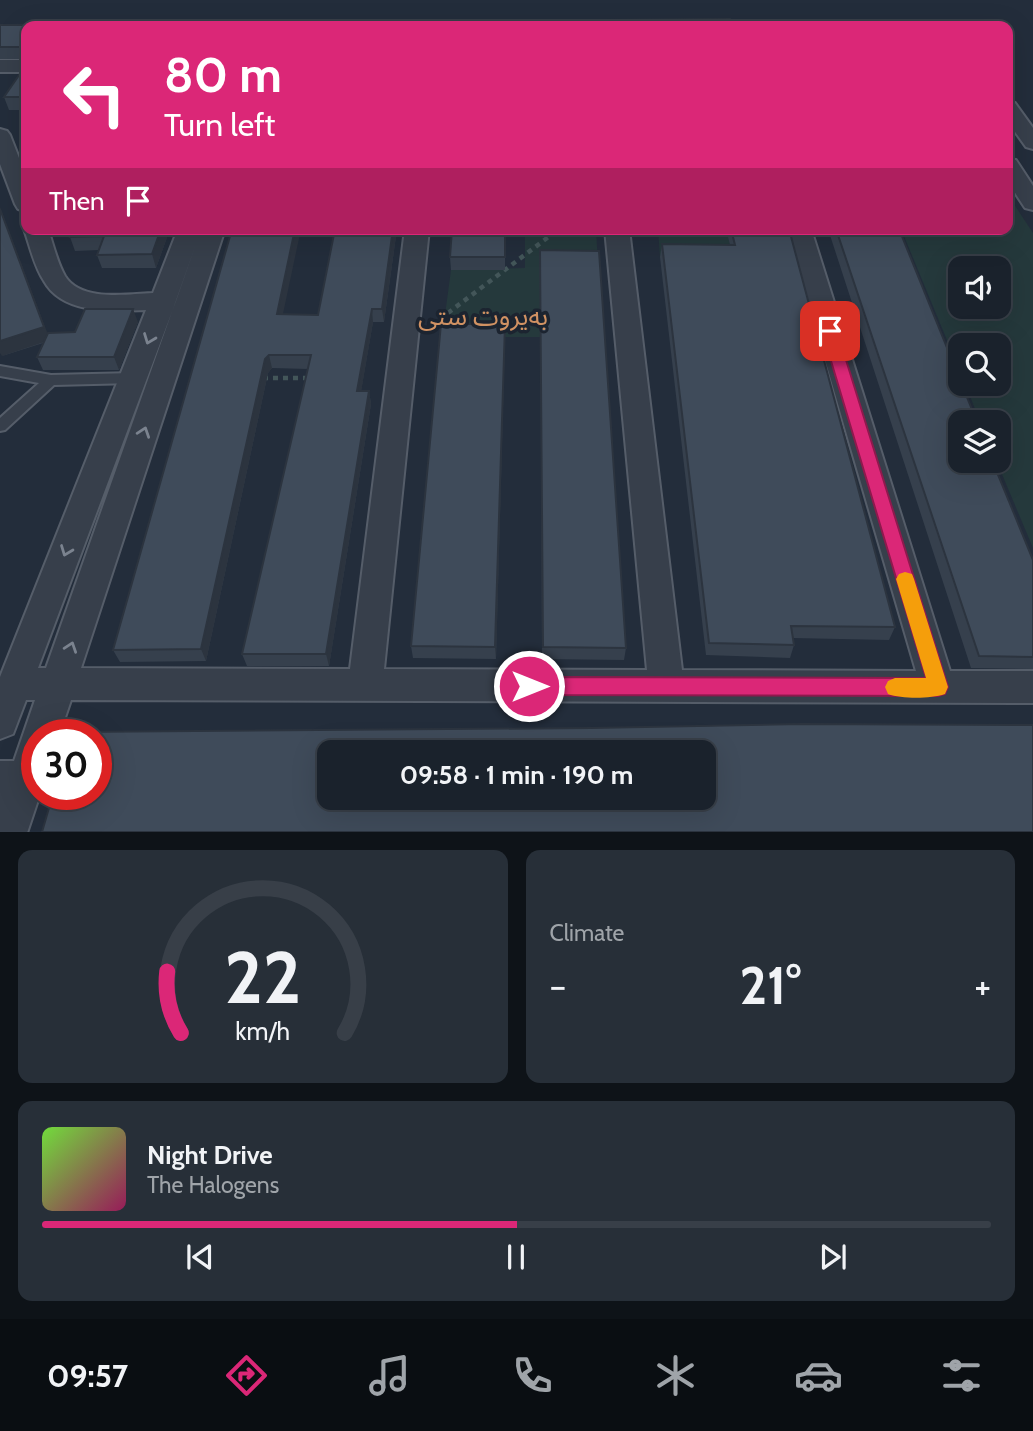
<!DOCTYPE html>
<meta charset="utf-8">
<style>
:root{--surface:#1a222c;--page:#272f38;--text:#f1f3f6;--muted:#9fa4a9;--line:#383f48;--accent:#db2777}
body{margin:0;font-family:Cabin,"Noto Sans Arabic",sans-serif;background:var(--page);color:var(--text);height:100vh;display:flex;flex-direction:column;font-size:26px;white-space:nowrap}
*{box-sizing:border-box;margin:0}
p{font-size:23px;color:var(--muted)}
.icon{flex:none;width:38px;height:38px;fill:none;stroke:currentColor;stroke-width:2;stroke-linecap:round;stroke-linejoin:round}
.map{position:relative;height:832px;overflow:hidden}
.sheet{display:flex;flex-direction:column;gap:18px;padding:18px;background:#0e1318;flex:1}
.sheet>*{flex:none}
.top-card{position:absolute;left:21px;top:21px;width:992px;height:214px;border-radius:14px;box-shadow:0 7px 28px #0002,0 0 0 2px var(--line);background:#db2777;color:#fff;overflow:hidden}
.tools{position:absolute;left:948px;top:256px;display:grid;gap:14px}
.tools a{display:grid;place-items:center;width:63px;height:63px;border-radius:14px;background:var(--surface);box-shadow:0 7px 28px #0002,0 0 0 2px var(--line);font-size:35px}
.speed{position:absolute;left:21px;top:719px;display:flex;gap:14px;font-size:35px;font-weight:700;text-align:center}
.speed>*{display:grid;place-content:center;width:91px;height:91px;border-radius:50%;background:var(--surface);box-shadow:0 7px 28px #0002,0 0 0 2px var(--line);line-height:1}
.speed .limit{border:10px solid #d22;background:#fff;color:#111}
.pin{position:absolute;display:grid;place-items:center;width:60px;height:60px;color:#fff;margin:-30px;border-radius:14px;box-shadow:0 4px 10px #0006}
.me{position:absolute;width:77px;margin:-38px;rotate:90deg;stroke-linejoin:round;filter:drop-shadow(0 0 5px #0008)}
.turn{display:flex;align-items:center;gap:24px;height:147px;padding:0 28px;font-size:32px}
.turn .icon{width:91px;height:91px;stroke-width:2.5}
.turn b{display:block;font-size:49px;line-height:60px}
.then{display:flex;align-items:center;height:66px;padding:0 28px;background:#0003;gap:14px;font-size:26px}
.big{font-size:52px;font-weight:700;line-height:1.1}
.sheet .card{flex:1;display:flex;flex-direction:column;justify-content:center;gap:10px;min-width:0;padding:0 24px;border-radius:14px;background:var(--page)}
.sheet .dial{align-items:center;gap:0}
.dial svg{height:182px;overflow:visible;fill:none;stroke:var(--line);stroke-width:7;stroke-linecap:round;text-anchor:middle}
.dial text{fill:var(--text);stroke:none}
.song{display:flex;align-items:center;gap:21px}
.cover{width:84px;height:84px;border-radius:10px;background:linear-gradient(135deg,hsl(100 70% 55%),hsl(330 70% 35%))}
.played{height:7px;border-radius:4px;background:linear-gradient(90deg,var(--accent) 50%,var(--line) 50%)}
.keys{display:flex;justify-content:space-around;direction:ltr}
.heat{display:flex;justify-content:space-between;align-items:center;font-size:38px;direction:ltr}
.sheet .tiles{flex:1;display:grid;gap:18px;grid-template-columns:1fr 1fr}
.card:last-child{grid-column:span 2}
.trip{position:absolute;left:317px;top:740px;width:399px;height:70px;border-radius:14px;background:var(--surface);box-shadow:0 7px 28px #0002,0 0 0 2px var(--line);font-weight:700;line-height:70px;text-align:center}
.tabs{display:flex;height:112px;justify-content:space-around;align-items:center;background:#0a0e12;color:var(--muted)}
.tabs .icon{width:49px;height:49px}
.tabs .active{color:var(--accent)}
.tabs b{font-size:32px;color:var(--text)}
.map>svg:first-child{display:block}
</style>
<div class="map">
<svg width="1033" height="833" viewBox="0 0 1033 833">
<rect width="100%" height="100%" fill="#232d3b"/>
<path fill="#25393c" fill-rule="evenodd" d="M1008,195L1033,233V548L996,460H999V422H980L965,383H999V345H961V374L901,229H1008ZM961,268H999V306H961Z
M525,229H596L598,264H540V337H442L451,270L525,268Z
M658,230H727L733,258L660,257Z"/>
<g fill="none" stroke-linecap="round" stroke-linejoin="round">
<g stroke="#555d69" stroke-width="4">
<path id="service" d="M0,366L51,375L134,373L141,378L134,383L54,385L5,430L0,431V418L39,383L0,376Z"/>
</g>
<g stroke="#555d69" stroke-width="4">
<path id="minor" d="M0,60H26V72H0Z
M1008,101L1015,103L1033,128V149L1026,147L1008,122Z
M0,129L7,131L10,135L26,176V211L18,209L15,204L0,164Z
M1008,159L1016,160L1033,186V210L1025,208L1008,182Z
M26,226V229H48C53,244 57,262 65,276C81,302 127,294 153,293L178,229H225L81,668L350,669L405,229H429L384,669L647,670L605,229H629L682,670L916,671L787,229H811L950,671H1033V703L71,700L59,735H37V794H40L27,833H0V761H14L35,700H26L13,734L0,739V677L146,310C113,311 63,315 44,281C34,266 30,246 24,229ZM197,241L46,668H38L176,301Z"/>
</g>
<path stroke="#435659" stroke-width="4.5" stroke-dasharray="5 5" stroke-linecap="butt" d="M432,325L559,229
M263,378H310"/>
<use href="#service" fill="#373f4b" fill-rule="evenodd"/>
<use href="#minor" fill="#373f4b" fill-rule="evenodd"/>
</g>
<path fill="#36404d" d="M731,23L26,26V59H0V25Z
M26,65V110H9L4,97Z
M74,229H170L156,268H102L97,255L99,250L75,251L70,237Z
M335,229H397L384,322H373L361,391H369L371,404L329,666H247L242,654L308,369L272,368L268,373L206,661L120,662L113,650L283,315H318Z
M505,229V270H451L450,257Z
M726,229H789L895,627L889,640L793,638L794,645L790,658L706,655L660,257L662,244L730,245Z
M828,229H899L1033,560V669L971,668Z
M540,250L626,648L624,660L542,659Z
M138,322L119,370H43L37,357L43,343L2,356L47,333L75,332Z
M505,338L496,659L413,658L411,646Z"/>
<path fill="#2c343f" d="M0,207L50,340L2,356L0,353Z
M161,229H170L156,268L152,254Z
M295,229H301L280,328L277,314Z
M393,229H397L384,322L382,309Z
M133,309L138,322L119,370L114,357Z
M372,309L373,322L359,404L357,391Z
M505,324V338L496,659L495,647Z
M269,355L272,368L268,373L206,661L201,649L265,359Z
M369,391L371,404L329,666L326,654Z"/>
<path fill="#3f4b5a" stroke="#2c343f" stroke-width="2" fill-rule="evenodd" d="M730,19L731,23H809L811,26H26V47H0V25Z
M26,65V97H4Z
M0,209L44,327L0,341Z
M74,229H161L152,254L97,255L104,236L70,237Z
M232,229H295L277,314L318,315L335,229H393L382,309H372L357,391H369L326,654H242L311,355H269L265,359L201,649L113,650Z
M452,229H505V257H450Z
M731,229H789L895,627L791,626L794,645L709,643L662,244L735,245Z
M836,229H899L977,422H961V460H992L1033,560V657L979,656Z
M540,250L599,251L626,648L543,647Z
M85,309H133L114,357H37L48,333L75,332Z
M441,324H505L495,647L411,646Z
M802,724L1033,725V832H42L53,794H96V735H72V732L591,728ZM329,752H704V798H329Z"/>
<defs><path id="oneway-chevron" d="M-2-3.5L2.5 0L-2 3.5" fill="none" stroke-width="1.6" stroke-linecap="round" stroke-linejoin="round" transform="scale(1.75)"/></defs>
<g stroke="#7b838f">
<use href="#oneway-chevron" transform="translate(149 339) rotate(111)"/>
<use href="#oneway-chevron" transform="translate(144 432) rotate(-71)"/>
<use href="#oneway-chevron" transform="translate(66 551) rotate(111)"/>
<use href="#oneway-chevron" transform="translate(71 647) rotate(-71)"/>
</g>
<path fill="#db2777" stroke="#8e194d" stroke-width="2" d="M830,326L837,331L948,687L945,694L938,696L529,695L522,692L519,686L522,680L529,677L926,678L822,331Z"/>
<path fill="#f59e0b" d="M905,572L912,574L914,579L948,687L945,694C930,699 902,699 888,694L885,687L888,681L895,678H926L896,579L899,574Z"/>
<g text-anchor="middle" dominant-baseline="central" stroke-width="7" stroke-linejoin="round" paint-order="stroke">
<g font-size="26" fill="#d19263" stroke="#1c2430">
<text x="483" y="316">بەیروت ستی</text>
</g>
</g>
</svg>
<div class="tools">
<a><svg class="icon" aria-label="sound" viewBox="0 0 24 24"><path d="M4 9h4l5-4v14l-5-4H4zM17 9q2 3 0 6"/></svg></a>
<a><svg class="icon" aria-label="search" viewBox="0 0 24 24"><circle cx="10" cy="10" r="6"/><path d="M15 15l6 6"/></svg></a>
<a><svg class="icon" aria-label="layers" viewBox="0 0 24 24"><path d="M12 4l9 5-9 5-9-5zM3 14l9 5 9-5"/></svg></a>
</div>
<div class="speed"><div class="limit">30</div></div>
<div class="pin" style="left:830px;top:331px;background:#d93025"><svg class="icon" aria-label="arrive" viewBox="0 0 24 24"><path d="M6 21V4h12l-3 4 3 4H6"/></svg></div>
<svg class="me" style="left:529px;top:686px" viewBox="-20 -20 40 40"><circle r="17" fill="#db2777" stroke="#fff" stroke-width="3"/><path d="M0-11L8 9 0 5-8 9z" fill="#fff"/></svg>
<div class="trip">09:58 · 1 min · 190 m</div>
<div class="top-card">
<div class="turn"><svg class="icon" aria-label="left" viewBox="0 0 24 24"><path d="M17 20v-9H6M10 6l-5 5 5 5"/></svg><div><b>80 m</b>Turn left</div></div>
<div class="then">Then<svg class="icon" aria-label="arrive" viewBox="0 0 24 24"><path d="M6 21V4h12l-3 4 3 4H6"/></svg></div>
</div>
</div>
<section class="sheet">
<div class="tiles">
<div class="card dial"><svg viewBox="0 0 100 80">
<path d="M14 69A42 42 0 1 1 86 69"/>
<path d="M14 69A42 42 0 0 1 8 42" stroke="#db2777"/>
<text x="50" y="56" font-size="32" font-weight="700">22</text>
<text x="50" y="72" font-size="11">km/h</text>
</svg></div>
<div class="card"><p>Climate</p>
<div class="heat"><a>−</a><b class="big">21°</b><a>+</a></div>
</div>
<div class="card">
<div class="song"><i class="cover"></i><div><b>Night Drive</b><p>The Halogens</p></div></div>
<div class="played"></div>
<div class="keys"><svg class="icon" aria-label="previous" viewBox="0 0 24 24"><path d="M18 5L8 12l10 7zM5 5v14"/></svg><svg class="icon" aria-label="pause" viewBox="0 0 24 24"><path d="M8 5v14M16 5v14"/></svg><svg class="icon" aria-label="next" viewBox="0 0 24 24"><path d="M6 5l10 7-10 7zM19 5v14"/></svg></div>
</div>
</div>
</section>
<nav class="tabs">
<b>09:57</b>
<svg class="icon active" aria-label="directions" viewBox="0 0 24 24"><path d="M12 3l9 9-9 9-9-9zM9 14v-3h6M13 9l2 2-2 2"/></svg>
<svg class="icon" aria-label="music" viewBox="0 0 24 24"><path d="M9 18V5l10-2v13"/><circle cx="6" cy="18" r="3"/><circle cx="16" cy="16" r="3"/></svg>
<svg class="icon" aria-label="phone" viewBox="0 0 24 24"><path d="M5 4h4l2 5-3 2q2 4 5 5l2-3 5 2v4C11 20 4 13 5 4z"/></svg>
<svg class="icon" aria-label="climate" viewBox="0 0 24 24"><path d="M12 3v18M4 7l16 10M4 17L20 7"/></svg>
<svg class="icon" aria-label="car" viewBox="0 0 24 24"><path d="M5 17H2v-5l4-1 3-4h7l3 4 3 1v5h-3M9 17h6M6 11h13"/><circle cx="7" cy="17" r="2"/><circle cx="17" cy="17" r="2"/></svg>
<svg class="icon" aria-label="filters" viewBox="0 0 24 24"><path d="M4 7h16M4 17h16"/><circle cx="9" cy="7" r="2"/><circle cx="15" cy="17" r="2"/></svg>
</nav>
